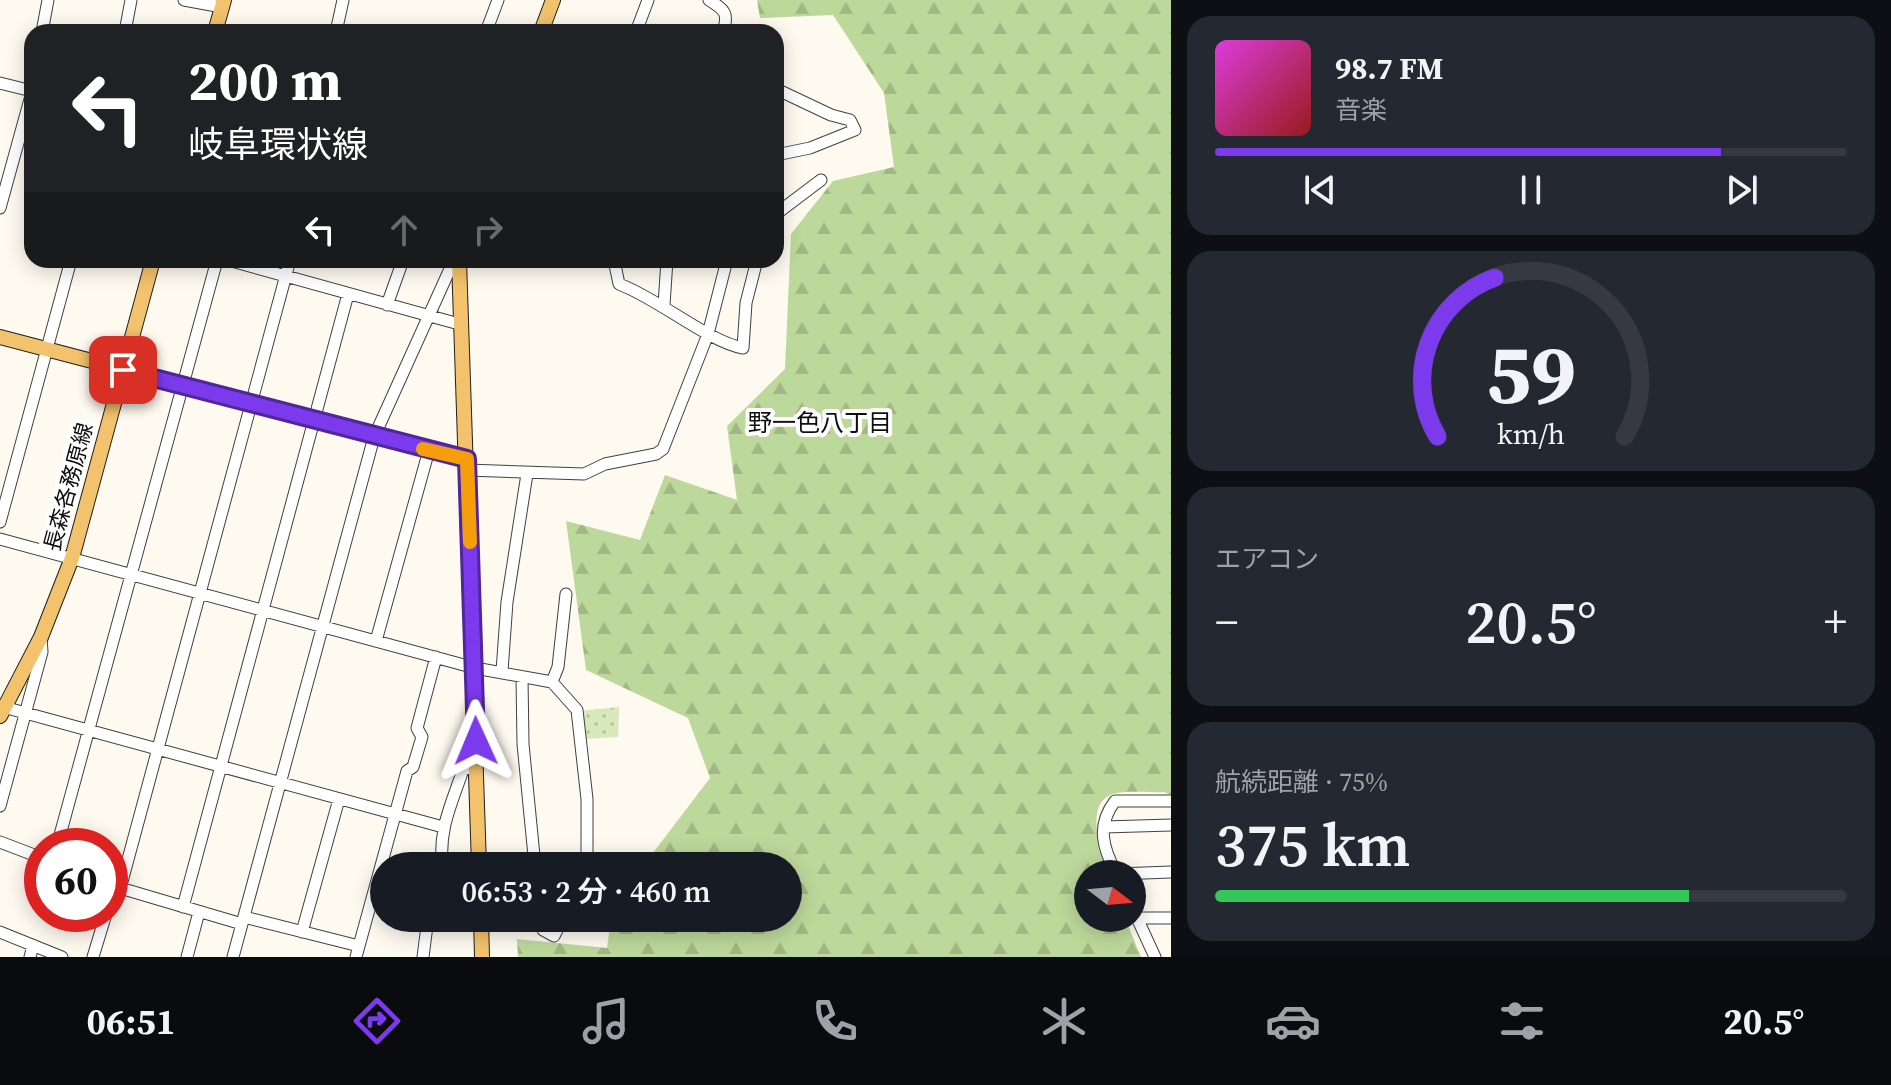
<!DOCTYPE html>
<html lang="ja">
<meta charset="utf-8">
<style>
:root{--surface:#171b24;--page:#242831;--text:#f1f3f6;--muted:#9ea1a6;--line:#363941;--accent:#7c3aed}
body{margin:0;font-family:"Source Serif 4","Noto Sans JP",serif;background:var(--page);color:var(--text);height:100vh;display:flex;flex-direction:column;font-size:30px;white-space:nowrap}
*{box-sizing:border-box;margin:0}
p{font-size:26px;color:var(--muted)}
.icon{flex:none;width:44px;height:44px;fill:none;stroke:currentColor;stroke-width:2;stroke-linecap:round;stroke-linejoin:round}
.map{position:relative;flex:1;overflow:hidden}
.panel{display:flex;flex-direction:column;gap:16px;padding:16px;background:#0d0f14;width:720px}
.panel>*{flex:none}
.banner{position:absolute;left:24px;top:24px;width:760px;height:244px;border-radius:24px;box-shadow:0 4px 20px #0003;background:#202124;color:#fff;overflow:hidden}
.needle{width:52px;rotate:106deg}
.controls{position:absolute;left:1074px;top:860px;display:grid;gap:16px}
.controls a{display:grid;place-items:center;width:72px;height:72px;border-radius:50%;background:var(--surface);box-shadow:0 4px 20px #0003;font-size:40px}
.speed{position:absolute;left:24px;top:828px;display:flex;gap:16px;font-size:40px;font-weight:700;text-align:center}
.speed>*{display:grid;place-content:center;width:104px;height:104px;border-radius:50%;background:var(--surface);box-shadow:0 4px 20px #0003;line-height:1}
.speed .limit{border:12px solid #d22;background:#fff;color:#111}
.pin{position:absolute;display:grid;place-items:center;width:68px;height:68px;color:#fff;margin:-34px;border-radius:16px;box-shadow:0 4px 12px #0006}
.me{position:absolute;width:88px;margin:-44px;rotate:359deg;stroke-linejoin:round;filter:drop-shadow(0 0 6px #0008)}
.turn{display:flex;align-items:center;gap:28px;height:168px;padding:0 32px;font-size:36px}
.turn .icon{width:104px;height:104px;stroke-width:2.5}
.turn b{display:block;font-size:56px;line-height:68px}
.lanes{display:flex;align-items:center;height:76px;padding:0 32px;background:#0003;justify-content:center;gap:40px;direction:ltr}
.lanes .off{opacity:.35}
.big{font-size:60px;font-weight:600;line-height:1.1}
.panel .widget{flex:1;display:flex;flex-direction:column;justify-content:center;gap:12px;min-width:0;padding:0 28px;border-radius:24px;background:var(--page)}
.panel .dial{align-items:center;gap:0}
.dial svg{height:208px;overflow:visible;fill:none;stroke:var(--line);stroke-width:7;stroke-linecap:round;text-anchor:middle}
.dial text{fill:var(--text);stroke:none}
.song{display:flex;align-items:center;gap:24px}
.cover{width:96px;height:96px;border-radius:12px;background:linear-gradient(135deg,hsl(300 70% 55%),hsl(0 70% 35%))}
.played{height:8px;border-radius:4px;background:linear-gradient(90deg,var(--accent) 80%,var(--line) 80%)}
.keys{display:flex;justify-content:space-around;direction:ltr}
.heat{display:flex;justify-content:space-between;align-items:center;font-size:44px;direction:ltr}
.charge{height:12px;border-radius:6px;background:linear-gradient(90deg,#34c759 75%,var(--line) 0)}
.trip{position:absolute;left:370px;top:852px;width:432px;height:80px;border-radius:40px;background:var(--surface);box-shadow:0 4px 20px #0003;font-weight:600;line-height:80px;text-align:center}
.tab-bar{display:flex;height:128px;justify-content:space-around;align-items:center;background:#090b0e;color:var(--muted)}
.tab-bar .icon{width:56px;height:56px}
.tab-bar .current{color:var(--accent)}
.tab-bar b{font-size:36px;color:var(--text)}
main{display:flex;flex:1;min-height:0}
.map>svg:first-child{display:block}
</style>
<main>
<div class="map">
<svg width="1171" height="957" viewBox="0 0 1171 957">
<defs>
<pattern id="grass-dots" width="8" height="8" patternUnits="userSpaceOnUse" patternTransform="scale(2)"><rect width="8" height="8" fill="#d7e8bb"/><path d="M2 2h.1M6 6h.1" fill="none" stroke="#b7c6a0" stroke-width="1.8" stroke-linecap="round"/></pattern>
<pattern id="forest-firs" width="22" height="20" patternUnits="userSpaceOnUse" patternTransform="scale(2)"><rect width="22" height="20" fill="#bdd89b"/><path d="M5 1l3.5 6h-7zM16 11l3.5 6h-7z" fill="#a1b884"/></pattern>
</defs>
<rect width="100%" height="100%" fill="#fefaf0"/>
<path fill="url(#grass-dots)" d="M619,707L618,737L584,739L579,711Z"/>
<path fill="url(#forest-firs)" d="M757,0H1171V795L1164,792C1148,793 1127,790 1113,794C1082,804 1103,854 1109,874H1088V918H1125L1141,957H518L517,939L607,948L611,918H788V866H643L710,778L688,718L586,670L566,521L640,540L665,475L737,500L727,426L785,369L791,234L833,181L894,167L884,93L833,15L760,18Z"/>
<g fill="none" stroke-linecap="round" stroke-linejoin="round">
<g stroke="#414141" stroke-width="13">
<path id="minor" d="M184,0L222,7
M709,0C725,10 729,13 723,32
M42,32L48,0
M125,32L131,0
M336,32L343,0
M486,32L498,0
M636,32L648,0
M0,83L32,91
M776,89L831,115L850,120L855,130L810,148L776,155
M0,208L32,92
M776,214L821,180
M228,260L459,324
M614,260L619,284C659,299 707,341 743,348L746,303L757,260
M387,305L403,260
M664,305L667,260
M467,470L584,474L605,464L656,454L663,449L708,334L727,260
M0,522L71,260
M0,539L475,668L552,682
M566,594L558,667L552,682L577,710L587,799V866
M376,641L429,450
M502,671L507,602L527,474
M522,677L523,744L535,866
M0,706L443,827
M0,806L42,652L41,637
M1104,827L1171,825
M0,842L42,858
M57,846L217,260
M442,866C439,828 451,805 463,770L477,765
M1116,873C1103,848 1096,826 1115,801H1171
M1117,874L1171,872
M110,885L242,924
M120,889L290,260
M183,907L348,294
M1132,907L1155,957
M244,917L359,946
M541,918L543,930L554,936L563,918
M1137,918H1171
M0,932L62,957
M302,932L339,799
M30,957L33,945
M93,957L106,914
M187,957L199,912
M233,957L374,437L454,260
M356,957L407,771L413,767L422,737L417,728L436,657
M423,957L428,918"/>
</g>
<g stroke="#1f1f1f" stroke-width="16">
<path id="major" d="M215,32L224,0
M541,32L553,0
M459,260L479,866
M0,337L467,459
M0,716L41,637L72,558L153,260
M481,918L482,957"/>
</g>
<use href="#minor" stroke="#fff" stroke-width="11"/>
<use href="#major" stroke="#f2c26c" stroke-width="14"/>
</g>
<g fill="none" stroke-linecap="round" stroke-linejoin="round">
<g stroke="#51269a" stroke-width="20">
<path id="route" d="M123,370L467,459L476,741"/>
</g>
<use href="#route" stroke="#7c3aed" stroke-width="14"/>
<path stroke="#f59e0b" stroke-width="14" d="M423,449L467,459L470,542"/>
</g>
<g text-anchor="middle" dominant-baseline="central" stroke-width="8" stroke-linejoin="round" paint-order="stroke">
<g font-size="22" fill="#0e0e0e" stroke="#fff">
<text transform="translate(68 487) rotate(-75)">長森各務原線</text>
</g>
<g font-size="24" fill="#0e0e0e" stroke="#fff">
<text x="820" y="422">野一色八丁目</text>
</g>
</g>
</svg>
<div class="controls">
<a><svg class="needle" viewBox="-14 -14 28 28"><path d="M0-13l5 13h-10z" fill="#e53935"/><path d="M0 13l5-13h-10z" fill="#9ea1a6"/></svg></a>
</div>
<div class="speed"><div class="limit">60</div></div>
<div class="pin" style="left:123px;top:370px;background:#d93025"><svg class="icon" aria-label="arrive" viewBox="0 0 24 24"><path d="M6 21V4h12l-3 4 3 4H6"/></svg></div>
<svg class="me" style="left:476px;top:741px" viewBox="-20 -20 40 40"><path d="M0-17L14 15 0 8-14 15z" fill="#7c3aed" stroke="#fff" stroke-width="4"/></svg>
<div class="trip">06:53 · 2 分 · 460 m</div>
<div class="banner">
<div class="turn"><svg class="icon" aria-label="left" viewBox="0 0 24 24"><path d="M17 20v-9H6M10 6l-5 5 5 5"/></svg><div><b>200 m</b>岐阜環状線</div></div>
<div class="lanes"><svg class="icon" aria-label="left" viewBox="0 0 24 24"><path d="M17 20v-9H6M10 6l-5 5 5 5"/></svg><svg class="icon off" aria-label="ahead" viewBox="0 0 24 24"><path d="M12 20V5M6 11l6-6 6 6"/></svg><svg class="icon off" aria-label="right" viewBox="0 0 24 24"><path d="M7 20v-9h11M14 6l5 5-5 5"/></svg></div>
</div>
</div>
<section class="panel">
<div class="widget">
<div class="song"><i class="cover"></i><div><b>98.7 FM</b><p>音楽</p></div></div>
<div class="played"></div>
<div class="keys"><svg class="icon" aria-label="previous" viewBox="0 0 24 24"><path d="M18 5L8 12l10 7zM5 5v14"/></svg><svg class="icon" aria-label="pause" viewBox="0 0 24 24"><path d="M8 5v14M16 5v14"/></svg><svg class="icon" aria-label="next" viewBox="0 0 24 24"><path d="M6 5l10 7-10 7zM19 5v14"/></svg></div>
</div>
<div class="widget dial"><svg viewBox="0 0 100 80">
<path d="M14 69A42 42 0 1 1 86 69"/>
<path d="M14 69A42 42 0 0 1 36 8" stroke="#7c3aed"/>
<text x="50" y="56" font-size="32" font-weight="700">59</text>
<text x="50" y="72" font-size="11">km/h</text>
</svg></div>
<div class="widget"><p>エアコン</p>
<div class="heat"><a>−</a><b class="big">20.5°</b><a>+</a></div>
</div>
<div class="widget"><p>航続距離 · 75%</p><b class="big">375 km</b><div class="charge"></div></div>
</section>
</main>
<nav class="tab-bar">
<b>06:51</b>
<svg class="icon current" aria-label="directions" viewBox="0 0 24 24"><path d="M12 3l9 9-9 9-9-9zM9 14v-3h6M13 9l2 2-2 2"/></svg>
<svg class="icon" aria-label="music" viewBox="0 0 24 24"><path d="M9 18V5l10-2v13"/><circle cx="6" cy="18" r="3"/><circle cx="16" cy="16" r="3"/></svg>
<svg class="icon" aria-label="phone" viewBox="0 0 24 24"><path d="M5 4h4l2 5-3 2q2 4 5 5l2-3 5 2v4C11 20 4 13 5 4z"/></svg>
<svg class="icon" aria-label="climate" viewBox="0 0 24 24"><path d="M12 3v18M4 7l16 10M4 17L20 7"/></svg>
<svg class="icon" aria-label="car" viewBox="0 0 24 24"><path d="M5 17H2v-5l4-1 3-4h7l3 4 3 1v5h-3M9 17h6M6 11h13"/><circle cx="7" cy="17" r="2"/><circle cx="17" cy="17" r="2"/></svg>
<svg class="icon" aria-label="filters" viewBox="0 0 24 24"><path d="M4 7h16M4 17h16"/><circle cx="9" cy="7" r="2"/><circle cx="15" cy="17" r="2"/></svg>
<b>20.5°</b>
</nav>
